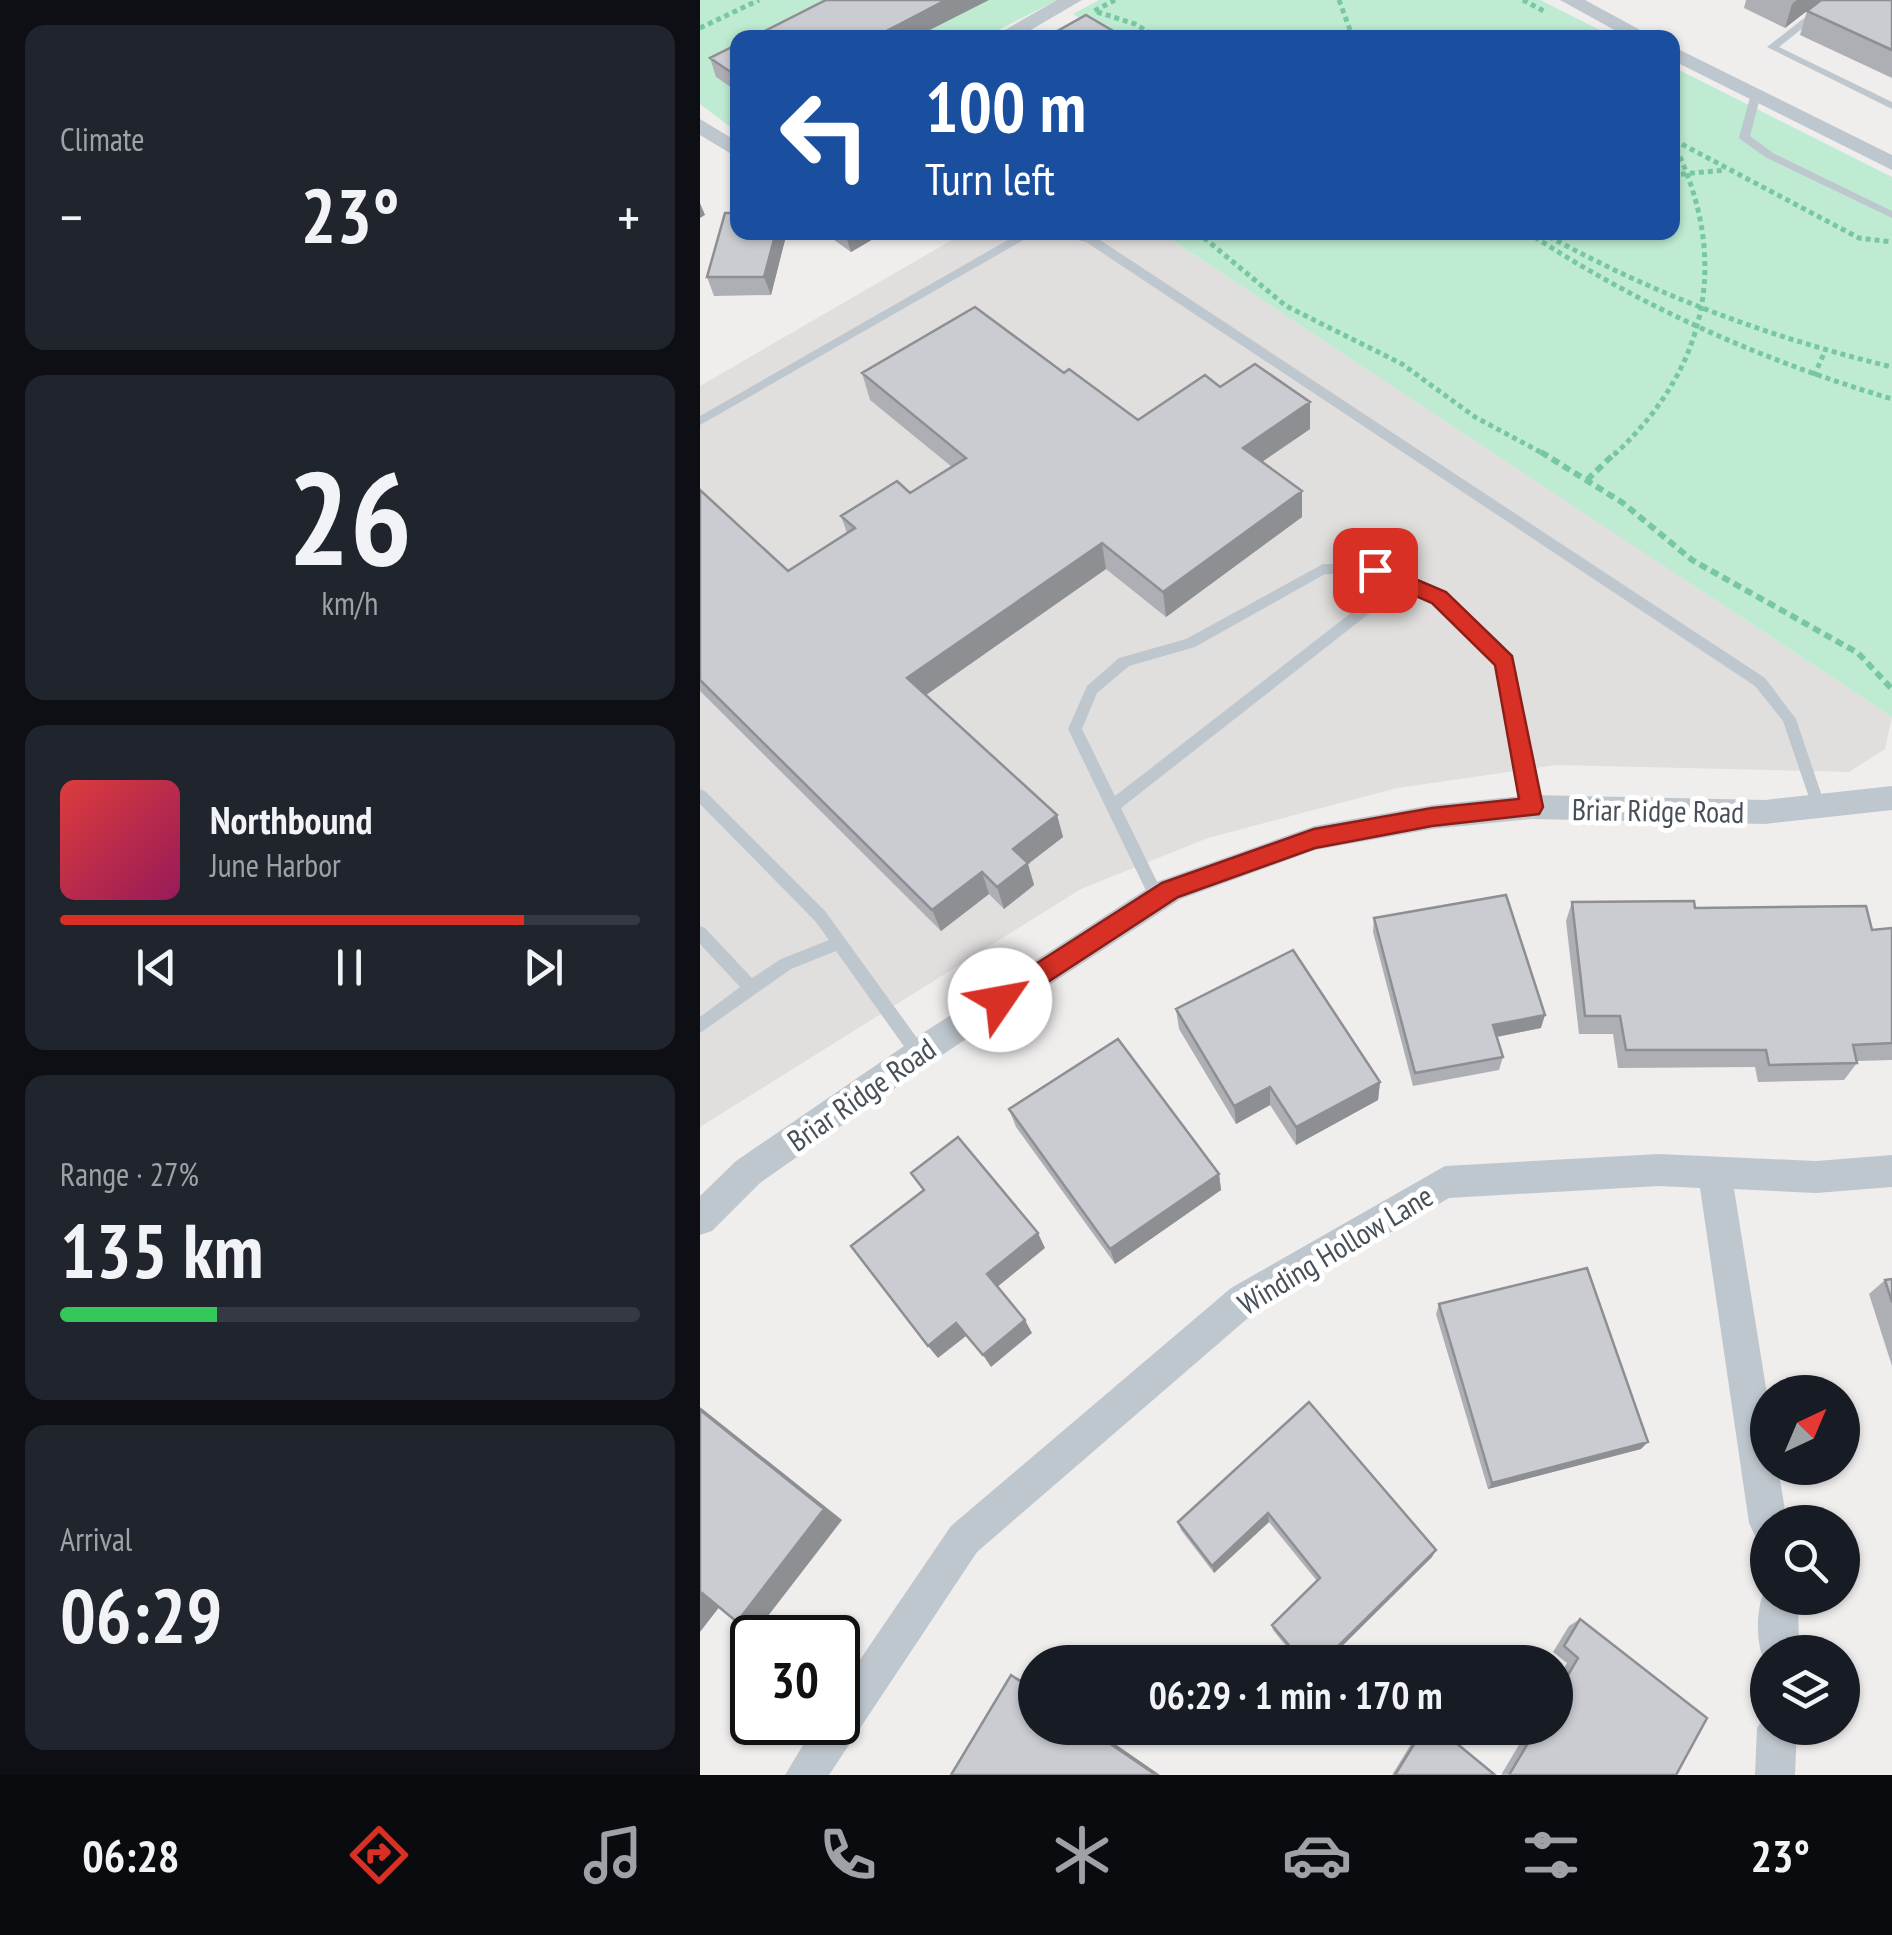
<!DOCTYPE html>
<meta charset="utf-8">
<style>
:root{--surface:#171b24;--page:#20242c;--text:#f1f3f6;--muted:#9ea1a6;--line:#363941;--accent:#d93025}
body{margin:0;font-family:"PT Sans Narrow",sans-serif;background:var(--page);color:var(--text);height:100vh;display:flex;flex-direction:column;font-size:38px;white-space:nowrap}
*{box-sizing:border-box;margin:0}
p{font-size:32px;color:var(--muted)}
.icon{flex:none;width:55px;height:55px;fill:none;stroke:currentColor;stroke-width:2;stroke-linecap:round;stroke-linejoin:round}
.map{position:relative;flex:1;overflow:hidden}
.panel{display:flex;flex-direction:column;gap:25px;padding:25px;background:#0d0f14;width:700px}
.panel>*{flex:none}
.guide{position:absolute;left:30px;top:30px;width:950px;height:210px;border-radius:20px;box-shadow:0 2px 8px #0004;background:#1a4fa0;color:#fff;overflow:hidden}
.needle{width:65px;rotate:44deg}
.controls{position:absolute;left:1050px;top:1375px;display:grid;gap:20px}
.controls a{display:grid;place-items:center;width:110px;height:110px;border-radius:50%;background:var(--surface);box-shadow:0 2px 8px #0004;font-size:50px}
.speed{position:absolute;left:30px;top:1615px;display:flex;gap:20px;font-size:50px;font-weight:700;text-align:center}
.speed>*{display:grid;place-content:center;width:130px;height:130px;border-radius:50%;background:var(--surface);box-shadow:0 2px 8px #0004;line-height:1}
.speed .limit{border:5px solid #111;border-radius:15px;background:#fff;color:#111}
.pin{position:absolute;display:grid;place-items:center;width:85px;height:85px;color:#fff;margin:-42px;border-radius:20px;box-shadow:0 5px 15px #0006}
.me{position:absolute;width:110px;margin:-55px;rotate:57deg;stroke-linejoin:round;filter:drop-shadow(0 0 8px #0008)}
.turn{display:flex;align-items:center;gap:35px;height:210px;padding:0 30px;font-size:45px}
.turn .icon{width:130px;height:130px;stroke-width:2.5}
.turn b{display:block;font-size:70px;line-height:85px}
.big{font-size:75px;font-weight:700;line-height:1.1}
.panel .tile{flex:1;display:flex;flex-direction:column;justify-content:center;gap:15px;min-width:0;padding:0 35px;border-radius:20px;background:var(--page)}
.panel .dial{align-items:center;gap:0}
.dial b{font-size:130px;line-height:1}
.song{display:flex;align-items:center;gap:30px}
.cover{width:120px;height:120px;border-radius:15px;background:linear-gradient(135deg,hsl(0 70% 55%),hsl(330 70% 35%))}
.played{height:10px;border-radius:5px;background:linear-gradient(90deg,var(--accent) 80%,var(--line) 80%)}
.keys{display:flex;justify-content:space-around;direction:ltr}
.heat{display:flex;justify-content:space-between;align-items:center;font-size:55px;direction:ltr}
.charge{height:15px;border-radius:8px;background:linear-gradient(90deg,#34c759 27%,var(--line) 0)}
.trip{position:absolute;left:318px;top:1645px;width:555px;height:100px;border-radius:50px;background:var(--surface);box-shadow:0 2px 8px #0004;font-weight:700;line-height:100px;text-align:center}
.menu{display:flex;height:160px;justify-content:space-around;align-items:center;background:#090b0e;color:var(--muted)}
.menu .icon{width:70px;height:70px}
.menu .active{color:var(--accent)}
.menu b{font-size:45px;color:var(--text)}
main{display:flex;flex:1;min-height:0}
.map>svg:first-child{display:block}
</style>
<main>
<section class="panel">
<div class="tile"><p>Climate</p>
<div class="heat"><a>−</a><b class="big">23°</b><a>+</a></div>
</div>
<div class="tile dial"><b>26</b><p>km/h</p></div>
<div class="tile">
<div class="song"><i class="cover"></i><div><b>Northbound</b><p>June Harbor</p></div></div>
<div class="played"></div>
<div class="keys"><svg class="icon" aria-label="previous" viewBox="0 0 24 24"><path d="M18 5L8 12l10 7zM5 5v14"/></svg><svg class="icon" aria-label="pause" viewBox="0 0 24 24"><path d="M8 5v14M16 5v14"/></svg><svg class="icon" aria-label="next" viewBox="0 0 24 24"><path d="M6 5l10 7-10 7zM19 5v14"/></svg></div>
</div>
<div class="tile"><p>Range · 27%</p><b class="big">135 km</b><div class="charge"></div></div>
<div class="tile"><p>Arrival</p><b class="big">06:29</b></div>
</section>
<div class="map">
<svg width="1192" height="1775" viewBox="0 0 1192 1775">
<rect width="100%" height="100%" fill="#f0eded"/>
<path fill="#e1dede" d="M264,233H461L1192,717L1185,749L1149,772L857,765L697,788L508,838L381,889L0,1127V386Z"/>
<path fill="#beebd1" d="M0,0H357L285,37L38,38L37,132L0,104Z
M399,0H840L914,37L412,38L373,14Z
M973,67L1192,177V717L461,233L972,232Z"/>
<g fill="none" stroke-linecap="round" stroke-linejoin="round">
<path stroke="#78c7a3" stroke-width="5" stroke-dasharray="5 4" stroke-linecap="butt" d="M415,0L394,11L435,24L458,38
M639,0L653,38
M823,0L844,11
M0,28L59,0
M974,140L1159,238L1192,242
M972,175L1026,170
M497,232L586,306L702,364L775,417L846,455
M827,232C941,307 1061,360 1192,399
M841,232C952,294 1068,337 1192,367
M1114,376L1125,351
M914,455C1010,366 1031,257 972,140"/>
<path stroke="#78c7a3" stroke-width="6" stroke-dasharray="8 5" stroke-linecap="butt" d="M841,452L923,503L992,560L1158,653L1192,689
M887,480L916,452"/>
<path fill="#bfc7ce" fill-rule="evenodd" d="M1127,0H1138L1079,47L1192,102V109L1067,47Z
M1056,91L1061,94L1050,136L1073,153L1192,211V218L1065,157L1040,139L1039,137L1051,94Z
M376,232L394,236L1065,678L1096,719L1126,808L1124,812H1114L1083,721L1055,686L386,242L353,234L327,238L0,425V416L320,233Z
M623,564H675L744,593L809,657L838,807L836,811H826L824,807L798,663L734,601L703,587L421,808L465,898L462,903L457,904L452,903L368,729L387,686L419,658L486,639ZM625,574H674L691,582L415,796L382,729L397,693L429,666L495,647Z
M0,789L5,791L125,911L225,1049L227,1054L225,1059L219,1061L213,1059L136,951L91,969L0,1033V1017L40,987L0,944V926L5,928L52,978L81,959L129,940L115,921L0,804Z"/>
<path fill="#bfc7ce" fill-rule="evenodd" d="M357,0H382L317,38H291Z
M860,0H885L955,38H929Z
M972,46L1192,155V170L972,60Z
M0,119L38,142V158L0,135Z
M1192,786V810L1065,824L831,819L732,829L615,850L481,899L248,1051L60,1183L12,1231L0,1235V1196L36,1161L226,1031L459,881L614,826L732,805L831,795L1065,800Z
M959,1154L1116,1161L1192,1155V1187L1116,1193L1034,1189L1068,1400V1468H1078L1087,1522H1068V1542L1055,1536L1049,1523L1000,1188L959,1186L749,1198L555,1312L277,1552L129,1775H85L117,1722H138V1692L251,1526L531,1288L745,1166Z
M1068,1584V1598H1098L1099,1652H1068V1667C1054,1648 1055,1603 1068,1584Z
M1068,1712V1728H1097L1095,1775H1055L1057,1728Z"/>
</g>
<path fill="#aeafb5" d="M1046,0H1192V78L1100,35L1107,11L1085,28L1044,8Z
M38,44V92L16,77L10,58Z
M87,232L71,295L14,296L7,277Z
M123,232H185L151,252Z
M162,373H364L438,420L520,387L610,429L562,462L602,517L466,617L406,569L226,695L357,815L363,837L328,864L334,885L304,909L289,894L241,931L0,691V490L88,571L147,533L141,516L210,493L252,467L170,400Z
M872,902L995,908L1172,930L1192,928V1060L1157,1061V1063L1144,1080L1058,1082L1055,1067L918,1068L913,1034H879L866,921Z
M674,918L841,1028L797,1037L803,1057L799,1070L713,1086L673,932Z
M476,1009L680,1082L678,1100L596,1145L570,1105L536,1124L479,1029Z
M309,1109L519,1174L521,1190L415,1264L316,1127Z
M1192,1279V1366L1169,1294L1185,1280Z
M739,1304L941,1449L788,1489L736,1314Z
M609,1402L732,1557L626,1662H599L573,1630L572,1625L617,1581L569,1522L514,1573L481,1530L478,1522Z
M880,1619L976,1775H801L829,1728H855V1684L867,1663L853,1652L869,1626Z
M721,1728H738L795,1775H692Z"/>
<path fill="#8d8f93" d="M246,0H289L214,38H173Z
M1097,0H1121L1085,28L1092,4Z
M0,203L5,215L0,218Z
M76,232H87L71,295L64,277Z
M147,232H185L151,252L145,233Z
M610,402V429L544,474L543,448Z
M602,491V517L466,617L463,592Z
M402,543L406,569L216,702L207,678Z
M357,815L363,837L328,864L334,885L304,909L297,887L313,849Z
M282,872L289,894L241,931L232,910Z
M845,1015L841,1028L790,1038L793,1025Z
M680,1082L678,1100L596,1145V1127Z
M570,1087V1105L536,1124L534,1106Z
M519,1174L521,1190L415,1264L410,1249Z
M338,1233L345,1248L296,1288L287,1274Z
M325,1320L332,1333L291,1367L283,1355Z
M256,1323L266,1336L238,1358L228,1346Z
M0,1407L142,1520L58,1629L37,1622Z
M948,1442L941,1449L788,1489L792,1483Z
M568,1513L569,1522L514,1573L512,1566Z
M736,1550L732,1557L626,1662H622Z
M2,1593L24,1601L0,1632V1595Z
M311,1675L322,1680L335,1688V1691Z
M387,1728H392L460,1775H456Z"/>
<path fill="#caccd2" stroke="#8d8f93" stroke-width="2.5" d="M126,0H246L173,38H51Z
M1121,0H1192V50L1107,11Z
M386,15L425,38H345Z
M38,44V77L10,58Z
M25,213H38V232H76L64,277H7Z
M275,307L364,373L369,369L438,420L505,375L520,387L555,364L610,402L543,448L602,491L463,592L402,543L207,678L357,815L313,849L328,863L297,887L282,872L232,910L0,680V490L88,571L155,528L141,516L197,481L210,493L266,458L162,373Z
M806,895L845,1015L793,1025L803,1057L715,1073L674,918Z
M994,901L995,908L1166,906L1172,930L1192,928V1043L1153,1045L1157,1063L1069,1065L1066,1050H926L920,1016H885L872,902Z
M593,950L680,1082L596,1127L570,1087L534,1106L476,1009Z
M418,1039L519,1174L410,1249L309,1109Z
M258,1137L338,1233L287,1274L325,1320L283,1355L256,1323L228,1346L151,1246L224,1190L211,1173Z
M887,1268L948,1442L792,1483L739,1304Z
M1192,1279V1302L1185,1280Z
M609,1402L736,1550L622,1662H603L572,1625L620,1578L568,1513L512,1566L478,1522Z
M0,1410L124,1509L37,1622L2,1593L0,1595Z
M880,1619L1007,1718L976,1775H809L837,1728H855V1697L878,1658L864,1646Z
M311,1675L335,1691V1728H387L456,1775H251Z
M724,1728H738L795,1775H695Z"/>
<path fill="#d93025" stroke="#8d1f18" stroke-width="2.5" d="M675,562L746,592L812,656L843,807L839,814L732,826L615,848L478,897L308,1008H292V992L462,883L614,829L732,808L819,799L795,665L732,603L668,575L665,570Z"/>
<g text-anchor="middle" dominant-baseline="central" stroke-width="10" stroke-linejoin="round" paint-order="stroke">
<g font-size="30" fill="#475059" stroke="#fff">
<text transform="translate(958 810) rotate(1)">Briar Ridge Road</text>
<text transform="translate(161 1094) rotate(-35)">Briar Ridge Road</text>
<text transform="translate(635 1249) rotate(-31)">Winding Hollow Lane</text>
</g>
</g>
</svg>
<div class="controls">
<a><svg class="needle" viewBox="-14 -14 28 28"><path d="M0-13l5 13h-10z" fill="#e53935"/><path d="M0 13l5-13h-10z" fill="#9ea1a6"/></svg></a>
<a><svg class="icon" aria-label="search" viewBox="0 0 24 24"><circle cx="10" cy="10" r="6"/><path d="M15 15l6 6"/></svg></a>
<a><svg class="icon" aria-label="layers" viewBox="0 0 24 24"><path d="M12 4l9 5-9 5-9-5zM3 14l9 5 9-5"/></svg></a>
</div>
<div class="speed"><div class="limit">30</div></div>
<div class="pin" style="left:675px;top:570px;background:#d93025"><svg class="icon" aria-label="arrive" viewBox="0 0 24 24"><path d="M6 21V4h12l-3 4 3 4H6"/></svg></div>
<svg class="me" style="left:300px;top:1000px" viewBox="-20 -20 40 40"><circle r="19" fill="#fff"/><path d="M0-13L10 11 0 6-10 11z" fill="#d93025"/></svg>
<div class="trip">06:29 · 1 min · 170 m</div>
<div class="guide">
<div class="turn"><svg class="icon" aria-label="left" viewBox="0 0 24 24"><path d="M17 20v-9H6M10 6l-5 5 5 5"/></svg><div><b>100 m</b>Turn left</div></div>
</div>
</div>
</main>
<nav class="menu">
<b>06:28</b>
<svg class="icon active" aria-label="directions" viewBox="0 0 24 24"><path d="M12 3l9 9-9 9-9-9zM9 14v-3h6M13 9l2 2-2 2"/></svg>
<svg class="icon" aria-label="music" viewBox="0 0 24 24"><path d="M9 18V5l10-2v13"/><circle cx="6" cy="18" r="3"/><circle cx="16" cy="16" r="3"/></svg>
<svg class="icon" aria-label="phone" viewBox="0 0 24 24"><path d="M5 4h4l2 5-3 2q2 4 5 5l2-3 5 2v4C11 20 4 13 5 4z"/></svg>
<svg class="icon" aria-label="climate" viewBox="0 0 24 24"><path d="M12 3v18M4 7l16 10M4 17L20 7"/></svg>
<svg class="icon" aria-label="car" viewBox="0 0 24 24"><path d="M5 17H2v-5l4-1 3-4h7l3 4 3 1v5h-3M9 17h6M6 11h13"/><circle cx="7" cy="17" r="2"/><circle cx="17" cy="17" r="2"/></svg>
<svg class="icon" aria-label="filters" viewBox="0 0 24 24"><path d="M4 7h16M4 17h16"/><circle cx="9" cy="7" r="2"/><circle cx="15" cy="17" r="2"/></svg>
<b>23°</b>
</nav>
